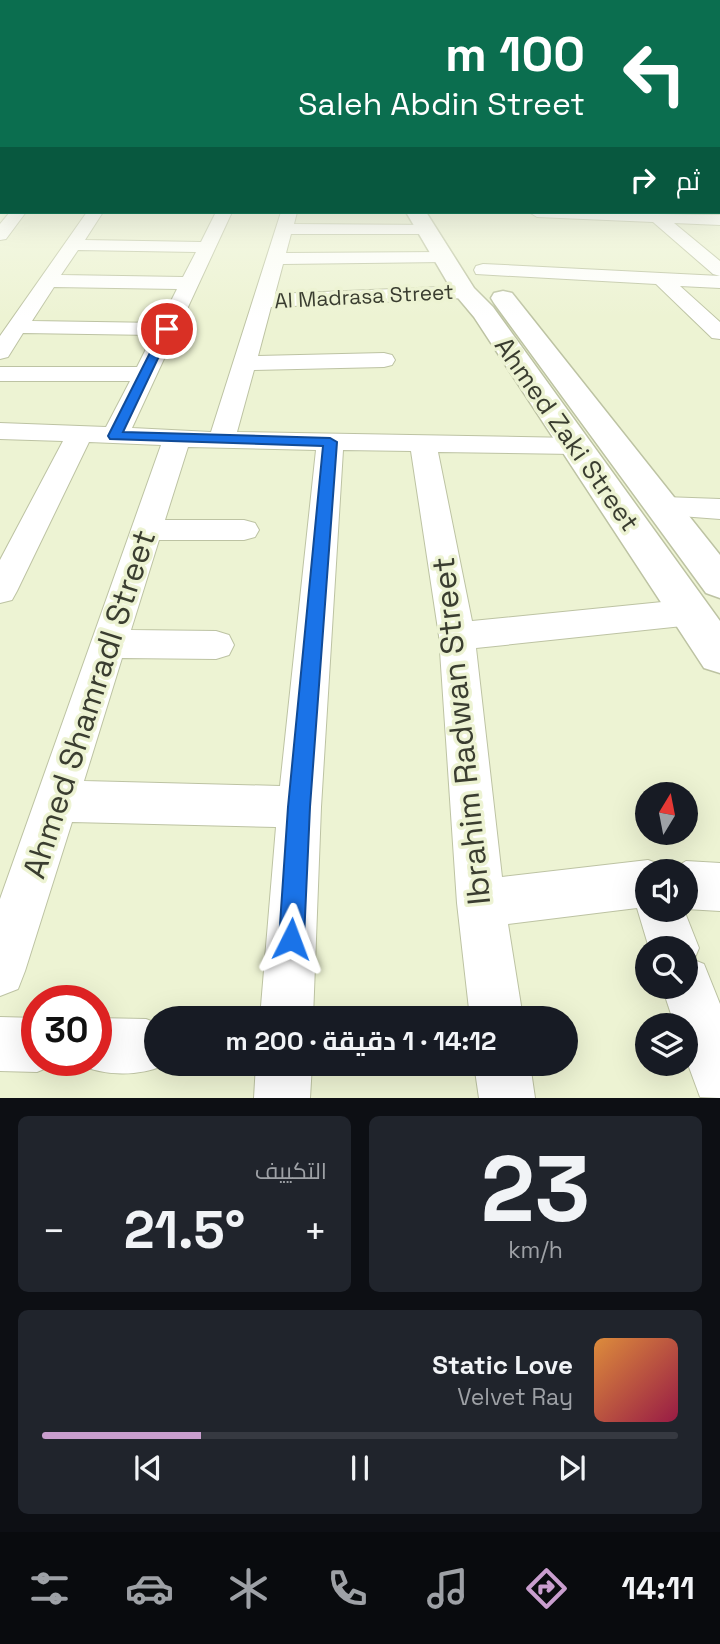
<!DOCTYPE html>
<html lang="ar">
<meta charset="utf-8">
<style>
:root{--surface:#171b24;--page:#20242c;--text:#f1f3f6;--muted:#9ea1a6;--line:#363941;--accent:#c99ece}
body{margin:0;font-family:"Space Grotesk",Cairo,sans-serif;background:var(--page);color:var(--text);direction:rtl;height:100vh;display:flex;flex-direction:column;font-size:26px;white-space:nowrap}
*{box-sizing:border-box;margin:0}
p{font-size:23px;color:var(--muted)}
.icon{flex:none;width:38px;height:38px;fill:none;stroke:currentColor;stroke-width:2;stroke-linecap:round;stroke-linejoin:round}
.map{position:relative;height:1098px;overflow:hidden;direction:ltr}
.drawer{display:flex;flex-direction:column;gap:18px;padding:18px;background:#0d0f14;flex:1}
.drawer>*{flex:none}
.hud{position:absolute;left:0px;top:0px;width:721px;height:214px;box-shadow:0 7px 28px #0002;direction:rtl;background:#0b6e4f;color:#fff;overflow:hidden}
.needle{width:46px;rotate:10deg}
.controls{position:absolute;left:635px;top:782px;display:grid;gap:14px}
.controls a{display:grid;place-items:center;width:63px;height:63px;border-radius:50%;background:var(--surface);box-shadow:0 7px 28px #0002;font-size:35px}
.speed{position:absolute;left:21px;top:985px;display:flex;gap:14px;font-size:35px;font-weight:700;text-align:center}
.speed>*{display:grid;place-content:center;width:91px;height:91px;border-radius:50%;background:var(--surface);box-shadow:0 7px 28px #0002;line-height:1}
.speed .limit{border:10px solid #d22;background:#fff;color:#111}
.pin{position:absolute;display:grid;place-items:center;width:60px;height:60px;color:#fff;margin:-30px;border:4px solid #fff;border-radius:50%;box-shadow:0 2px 7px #0007}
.me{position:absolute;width:77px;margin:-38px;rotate:3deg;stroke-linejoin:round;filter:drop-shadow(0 0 5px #0008)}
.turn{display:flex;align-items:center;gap:24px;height:147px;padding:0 21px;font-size:32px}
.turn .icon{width:91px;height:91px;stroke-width:2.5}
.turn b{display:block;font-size:49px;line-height:60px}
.then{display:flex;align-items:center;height:66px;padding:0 21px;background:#0003;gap:14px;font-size:26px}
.big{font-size:52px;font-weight:700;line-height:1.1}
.drawer .widget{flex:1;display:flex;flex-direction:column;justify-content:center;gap:10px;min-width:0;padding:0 24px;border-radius:10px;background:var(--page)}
.drawer .dial{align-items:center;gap:0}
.dial b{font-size:91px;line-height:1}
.song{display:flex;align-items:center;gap:21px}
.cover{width:84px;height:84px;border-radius:10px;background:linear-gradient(135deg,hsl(30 70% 55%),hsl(340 70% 35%))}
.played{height:7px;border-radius:4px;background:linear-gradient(90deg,var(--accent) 25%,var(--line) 25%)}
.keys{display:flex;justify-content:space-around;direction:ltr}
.heat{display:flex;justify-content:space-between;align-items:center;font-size:38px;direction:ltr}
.drawer .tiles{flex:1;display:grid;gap:18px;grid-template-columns:1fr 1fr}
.widget:last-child{grid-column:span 2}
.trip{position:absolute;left:144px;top:1006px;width:434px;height:70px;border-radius:35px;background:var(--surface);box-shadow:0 7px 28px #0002;font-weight:700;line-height:70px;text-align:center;direction:rtl}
.tabs{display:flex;height:112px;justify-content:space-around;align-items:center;background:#090b0e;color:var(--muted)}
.tabs .icon{width:49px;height:49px}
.tabs .current{color:var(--accent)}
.tabs b{font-size:32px;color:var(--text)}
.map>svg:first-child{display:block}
</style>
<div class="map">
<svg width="720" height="1098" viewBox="0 0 720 1098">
<rect width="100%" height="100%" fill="#edf3d3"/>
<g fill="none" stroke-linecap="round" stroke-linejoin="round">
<g stroke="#bdc3a3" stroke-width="2">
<path id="minor" d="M719,169H720V177H719Z
M0,174H2L0,184Z
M10,212H26L6,239L0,240V224Z
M87,212H103L85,240L201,242L216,212H232L132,428L211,432L281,212H297L294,224L433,225L435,229L427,234H291L286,253L445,252L454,257L445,262L283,264L275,294L465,286L475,292L465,298L271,307L258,356L384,353L392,355L395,360L392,365L384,367L254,370L237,432L574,438L583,440L587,446L583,452L574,454L438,452L472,621L692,599L704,603L709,612L704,621L692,625L476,648L502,877L648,860L665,866L667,872H648V910H684L699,948L694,960L704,964L720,1004V1098L700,1097L686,1059V1026H675L662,987H686V948H649L637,908L508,924L523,1018H470L457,903L439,636L411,451L343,450L321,807L313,1018H260L276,827L72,822L25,971L18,989L0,996V899L161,445L89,442L17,591L12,600L0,603V560L63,441L0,439V423L106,427L130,381H0V367H137L153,335L23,333L8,357L0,359V336ZM78,250L196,252L183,277L61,275ZM54,287L177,289L160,323L32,321ZM188,447L316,450L280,786L84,781L122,658L216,659L229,655L234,645L229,635L216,631L131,630L159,540H244L255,537L259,530L255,523L244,520H165Z
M529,212L720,215V225L674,223L720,261V276L713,274L653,222L537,217Z
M483,264L720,276V288L680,286L720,322V339L712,338L656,284L476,274L474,270L476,266Z
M664,497L720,499V519L654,514L649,507L654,500Z
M686,861L720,863V911L686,909V872H668Z
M0,1017L37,1018V1060H58L56,1064L37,1072L0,1071Z
M96,1018L146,1019L156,1023V1064L165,1065C137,1077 105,1076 77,1064L75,1060H96Z
M256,1064H312L310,1098H254Z
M474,1064H530L535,1098H479Z"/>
</g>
<g stroke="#bdc3a3" stroke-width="3">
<path id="tertiary" d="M406,212H426L474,288L493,307L720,621V673L704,668L474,317L453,292Z
M503,291L512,293L720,555V598L706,593L494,303L491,298L494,293Z"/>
</g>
<use href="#minor" fill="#fff" fill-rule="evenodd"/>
<use href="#tertiary" fill="#fff" fill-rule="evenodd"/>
</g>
<linearGradient id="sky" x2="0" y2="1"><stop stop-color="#86aab2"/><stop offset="0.52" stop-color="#f7faeb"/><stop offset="1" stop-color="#f7faeb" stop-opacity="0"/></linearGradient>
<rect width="720" height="318" fill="url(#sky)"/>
<path fill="#1a73e8" stroke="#114b97" stroke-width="2" d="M167,326L172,329L123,432L330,438L337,442L310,807L304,939L300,948L291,952L282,948L279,939L288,807L323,446L110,439L108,436L162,329Z"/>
<g text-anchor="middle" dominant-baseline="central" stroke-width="7" stroke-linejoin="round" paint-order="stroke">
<g font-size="21" fill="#3a3d30" stroke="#edf3d3">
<text transform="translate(364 296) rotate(-3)">Al Madrasa Street</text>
</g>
<g font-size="26" fill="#3a3d30" stroke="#edf3d3">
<text transform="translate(567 434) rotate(55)">Ahmed Zaki Street</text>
</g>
<g font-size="32" fill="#3a3d30" stroke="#edf3d3">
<text transform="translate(89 704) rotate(-72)">Ahmed Shamradl Street</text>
<text transform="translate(461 731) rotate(-96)">Ibrahim Radwan Street</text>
</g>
</g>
</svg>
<div class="controls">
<a><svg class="needle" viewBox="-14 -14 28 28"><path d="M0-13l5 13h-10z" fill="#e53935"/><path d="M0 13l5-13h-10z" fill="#9ea1a6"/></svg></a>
<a><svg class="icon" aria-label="sound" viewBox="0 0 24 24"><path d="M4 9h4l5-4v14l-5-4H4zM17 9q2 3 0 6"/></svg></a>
<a><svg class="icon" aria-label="search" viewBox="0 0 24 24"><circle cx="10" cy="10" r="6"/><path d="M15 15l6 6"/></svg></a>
<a><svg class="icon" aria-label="layers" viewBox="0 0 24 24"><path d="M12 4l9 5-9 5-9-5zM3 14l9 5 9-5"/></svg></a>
</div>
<div class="speed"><div class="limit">30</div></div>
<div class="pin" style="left:167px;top:329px;background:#d93025"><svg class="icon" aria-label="arrive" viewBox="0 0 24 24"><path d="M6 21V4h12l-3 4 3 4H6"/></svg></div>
<svg class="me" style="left:291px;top:939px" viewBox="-20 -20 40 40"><path d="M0-17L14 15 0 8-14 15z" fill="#1a73e8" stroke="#fff" stroke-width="4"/></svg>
<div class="trip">14:12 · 1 دقيقة · 200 m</div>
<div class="hud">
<div class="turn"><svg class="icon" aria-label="left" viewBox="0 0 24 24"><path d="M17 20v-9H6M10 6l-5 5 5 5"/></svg><div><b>100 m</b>Saleh Abdin Street</div></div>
<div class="then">ثم<svg class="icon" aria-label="right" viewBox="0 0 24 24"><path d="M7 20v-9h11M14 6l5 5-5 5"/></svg></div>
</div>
</div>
<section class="drawer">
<div class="tiles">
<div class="widget dial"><b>23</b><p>km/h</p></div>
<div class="widget"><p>التكييف</p>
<div class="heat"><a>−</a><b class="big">21.5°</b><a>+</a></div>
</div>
<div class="widget">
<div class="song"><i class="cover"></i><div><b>Static Love</b><p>Velvet Ray</p></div></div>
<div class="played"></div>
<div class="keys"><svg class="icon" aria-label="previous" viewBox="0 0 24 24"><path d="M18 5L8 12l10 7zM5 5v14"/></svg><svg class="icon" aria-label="pause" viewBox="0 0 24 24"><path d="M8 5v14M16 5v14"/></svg><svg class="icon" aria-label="next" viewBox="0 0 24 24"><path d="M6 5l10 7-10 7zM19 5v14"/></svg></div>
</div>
</div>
</section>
<nav class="tabs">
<b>14:11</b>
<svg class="icon current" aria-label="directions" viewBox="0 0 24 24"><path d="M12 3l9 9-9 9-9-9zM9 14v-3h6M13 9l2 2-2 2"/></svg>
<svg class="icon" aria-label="music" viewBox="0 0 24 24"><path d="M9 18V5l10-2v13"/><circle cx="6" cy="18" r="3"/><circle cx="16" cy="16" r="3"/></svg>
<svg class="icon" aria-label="phone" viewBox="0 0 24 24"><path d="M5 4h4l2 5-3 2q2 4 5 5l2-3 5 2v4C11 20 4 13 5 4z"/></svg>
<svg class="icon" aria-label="climate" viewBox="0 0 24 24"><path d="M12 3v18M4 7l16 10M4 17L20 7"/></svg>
<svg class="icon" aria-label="car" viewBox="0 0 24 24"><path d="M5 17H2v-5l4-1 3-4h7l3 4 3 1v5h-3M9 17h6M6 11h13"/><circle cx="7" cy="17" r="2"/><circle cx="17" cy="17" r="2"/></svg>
<svg class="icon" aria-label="filters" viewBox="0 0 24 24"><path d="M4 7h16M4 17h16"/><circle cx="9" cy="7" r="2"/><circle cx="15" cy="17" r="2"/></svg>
</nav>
